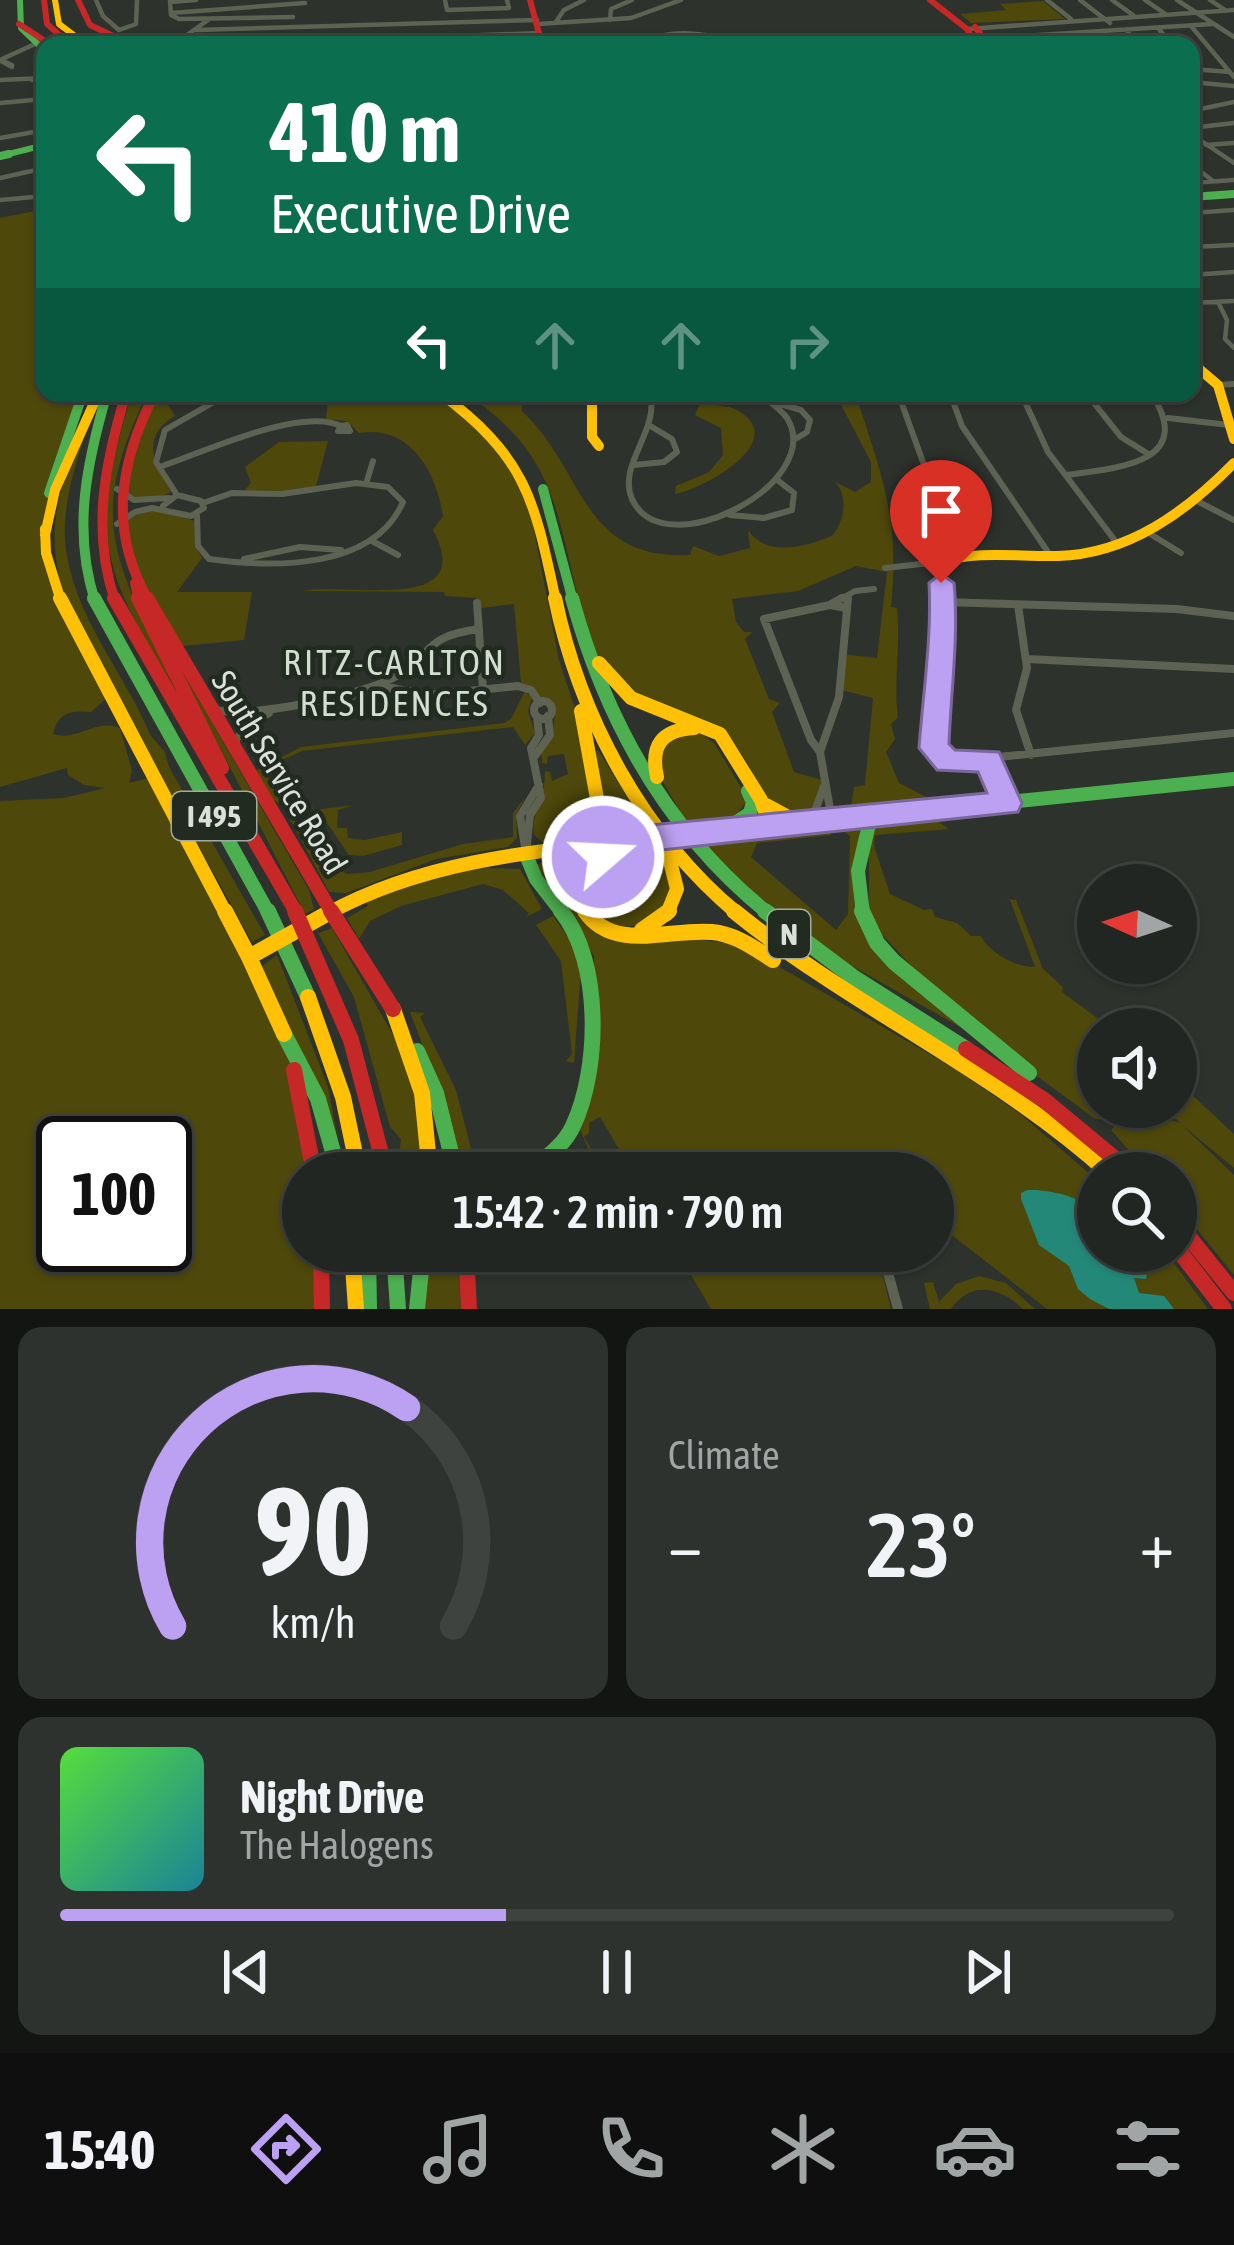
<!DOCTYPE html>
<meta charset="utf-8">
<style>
:root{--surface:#222622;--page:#2e322f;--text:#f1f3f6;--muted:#a2a5a5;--line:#3f4340;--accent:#bca0f2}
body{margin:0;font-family:"Asap Condensed",sans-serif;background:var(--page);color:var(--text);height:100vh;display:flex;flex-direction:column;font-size:45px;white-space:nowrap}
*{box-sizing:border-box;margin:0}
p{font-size:39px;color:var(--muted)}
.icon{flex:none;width:66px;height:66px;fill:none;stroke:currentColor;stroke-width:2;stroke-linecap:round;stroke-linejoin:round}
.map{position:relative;height:1309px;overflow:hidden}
.drawer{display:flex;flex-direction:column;gap:18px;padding:18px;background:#131513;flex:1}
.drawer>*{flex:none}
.hud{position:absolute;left:36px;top:36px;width:1164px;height:366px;border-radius:24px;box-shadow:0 3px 9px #0004,0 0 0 3px var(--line);background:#0b6e4f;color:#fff;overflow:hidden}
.needle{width:78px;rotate:273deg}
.controls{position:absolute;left:1077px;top:864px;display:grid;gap:24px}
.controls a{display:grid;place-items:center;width:120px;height:120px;border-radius:50%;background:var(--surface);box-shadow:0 3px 9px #0004,0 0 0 3px var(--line);font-size:60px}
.speed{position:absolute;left:36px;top:1116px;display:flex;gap:24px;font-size:60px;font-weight:700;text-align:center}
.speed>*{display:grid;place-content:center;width:156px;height:156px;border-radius:50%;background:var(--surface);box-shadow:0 3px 9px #0004,0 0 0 3px var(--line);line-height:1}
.speed .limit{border:6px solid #111;border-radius:18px;background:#fff;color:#111}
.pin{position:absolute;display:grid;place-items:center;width:102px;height:102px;color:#fff;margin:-123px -51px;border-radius:50% 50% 50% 0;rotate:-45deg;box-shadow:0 0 12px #0007}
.pin .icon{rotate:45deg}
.me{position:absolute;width:132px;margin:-66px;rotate:71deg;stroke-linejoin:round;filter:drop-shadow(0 0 9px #0008)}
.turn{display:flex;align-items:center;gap:42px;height:252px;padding:0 36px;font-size:54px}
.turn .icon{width:156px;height:156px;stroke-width:2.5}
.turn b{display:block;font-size:84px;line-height:102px}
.lanes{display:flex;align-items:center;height:114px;padding:0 36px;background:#0003;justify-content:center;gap:60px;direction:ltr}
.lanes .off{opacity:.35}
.big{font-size:90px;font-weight:600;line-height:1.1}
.drawer .widget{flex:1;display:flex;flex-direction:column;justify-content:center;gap:18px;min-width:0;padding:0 42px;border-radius:24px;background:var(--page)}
.drawer .dial{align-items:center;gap:0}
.dial svg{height:312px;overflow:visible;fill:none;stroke:var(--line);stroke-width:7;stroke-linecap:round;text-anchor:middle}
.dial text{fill:var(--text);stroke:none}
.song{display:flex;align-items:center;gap:36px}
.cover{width:144px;height:144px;border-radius:18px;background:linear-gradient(135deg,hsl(110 70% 55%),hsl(190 70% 35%))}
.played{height:12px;border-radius:6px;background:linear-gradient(90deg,var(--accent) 40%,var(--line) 40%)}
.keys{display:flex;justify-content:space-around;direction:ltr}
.heat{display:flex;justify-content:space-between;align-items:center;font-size:66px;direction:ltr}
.drawer .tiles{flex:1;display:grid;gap:18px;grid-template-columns:1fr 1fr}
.widget:last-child{grid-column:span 2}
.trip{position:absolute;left:282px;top:1152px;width:672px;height:120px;border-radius:60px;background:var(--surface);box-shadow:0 3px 9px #0004,0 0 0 3px var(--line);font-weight:600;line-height:120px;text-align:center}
.tab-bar{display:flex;height:192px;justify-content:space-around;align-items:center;background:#0e0f0e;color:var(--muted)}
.tab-bar .icon{width:84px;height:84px}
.tab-bar .selected{color:var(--accent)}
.tab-bar b{font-size:54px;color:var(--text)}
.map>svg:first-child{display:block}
</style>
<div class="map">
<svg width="1234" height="1309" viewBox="0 0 1234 1309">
<rect width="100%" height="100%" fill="#2d322d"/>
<path fill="#4e480b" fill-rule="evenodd" d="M1043,1L1065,19L971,23L960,14L1006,10L1000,4Z
M45,209V393H83L45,521L54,584L107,698L91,712C71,710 58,712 53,734C78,742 94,718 120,728L132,770L129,783L153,777L284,1034L314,1173H303V1251H321L322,1309H0V801L64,798L105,788L84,785L68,775L67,768L0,787V218ZM63,1143H165V1245H63Z
M132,393H148C79,529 124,570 178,697C102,567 87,541 132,393Z
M159,393H188L166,402L175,416C139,437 155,465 171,492L152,500L125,496L128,450Z
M266,393H430L482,426L512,461L530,510L559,660L584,736L597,812L572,837L542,842L534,835C531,811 545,801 545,771L550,772L552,781L568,774L564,754L548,756L547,764L542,763L541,752L553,735L555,708L521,682L514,604L481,608L477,598L445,596L444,592L301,591C351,582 478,615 433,530L443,516C436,471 410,425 359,433L347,421L326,419L328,402L270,403Z
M465,393H523L522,411C586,471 580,560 690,555L693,546L719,556L750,548L748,530C766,558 807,547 833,535C844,520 849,497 835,482L855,492L871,482V462L835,393H855C882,475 900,519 891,607L897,608C901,646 893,682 898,717L891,724L895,739L886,752L899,783L930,799V805L849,819L854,787L865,785L873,698L841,690V654L877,658L887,572L856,566L798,591L732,599L736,622L744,632H752L745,639L769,699L780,703L772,712L794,772L822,780L813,811H774C760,789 745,752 725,734C698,711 643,715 611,678C593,658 586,627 579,602C555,505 554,453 465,393Z
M708,403C717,407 727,405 735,409C794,439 704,489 675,494L676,486L709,472L723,455L721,428L695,415L700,404Z
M93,409C81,450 63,494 65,538C69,611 124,671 151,736L165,752L169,767L265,935L252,942L70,615C39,524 59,492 93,409Z
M328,441L315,490L242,493L251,483L245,467L279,442Z
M156,509L195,521V546L202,558L177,592H252L244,640L182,646C161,609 124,563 125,519Z
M172,654L309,890L314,909L305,914Z
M525,691L532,698L528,711L535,733L525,745L513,727L302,751L274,764L270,771L289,802L295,801L284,805L272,800L255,771L301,747L504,723L511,719Z
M699,732L714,743L748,799L734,818L689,826L657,772L662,736Z
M598,750L647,830L583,839L593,833L594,752Z
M526,796L516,814L517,838L508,847L436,859L346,893L329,892L289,817L301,810L297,815L329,865L347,874L370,872L463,844L513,837V813Z
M312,805L314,810L354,805L338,810L337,828H347L348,838L365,840L402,832V845L363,856L349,855L320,813L314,815Z
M933,818L949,829L875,835L874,846L890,894L924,910L932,909L935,917L957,923L971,936H981C988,952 1017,968 1035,967L1010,900L1003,899L1016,900L1043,969L1063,987L1062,992L1112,1029H1098V1107H1176V1080L1234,1134V1168L1182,1125L1234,1175V1275L1176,1203V1173H1149L1111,1130L1116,1124L1150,1115L1181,1123C1145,1091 1126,1129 1094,1118L1026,1068L869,929V825Z
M860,825L854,904L976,1036L838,958L767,907L703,842L828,830L831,835L757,843L751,857L836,930L848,914L850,836L842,830Z
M660,846L670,862L674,902C633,938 592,940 589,875L622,851Z
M544,861L557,865L588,926L742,945L955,1069L1019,1113L1098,1181V1251H1165L1208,1309H1047L953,1236L933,1230V1173H633L600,1117L589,1123V1133L584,1137L597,1159H603L593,1160L579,1127L590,1089L594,956L532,868Z
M475,868L520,869L542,909L526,917L529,913L503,890L483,884L401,906L370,921L359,939L347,918L368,906L366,902L406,885Z
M553,916L582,957L574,1063L566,1061L572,1054L561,961L536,925Z
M332,928L400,1047L414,1084L423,1173H397L401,1139L390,1127L354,997L318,933Z
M277,955L328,1087L340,1151L262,966Z
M410,1012L425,1013L420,1017L456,1090L477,1172L485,1173H462L451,1120Z
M426,1251H457L461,1309H421Z
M677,1251H884L877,1253L891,1309H711Z
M979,1276L1006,1283L1035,1309H1023C1000,1287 971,1280 951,1309H930L924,1283L933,1282L939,1302L956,1284Z"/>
<path fill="#248879" d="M1028,1190C1049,1189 1091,1197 1098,1221C1100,1229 1098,1242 1098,1251H1122L1134,1270L1147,1275L1146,1279L1134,1278L1139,1293L1164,1296L1174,1309H1109L1090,1299L1078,1289L1069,1266L1039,1245L1021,1199V1193Z"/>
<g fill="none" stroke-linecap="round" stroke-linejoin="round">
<path stroke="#5d6253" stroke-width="4.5" d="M96,0L103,16L119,30L136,24L137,0
M170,0L171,15L179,19L293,17
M445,0L447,10L509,8L507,0
M1047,0L1071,19
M1080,0L1110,23
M1112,0L1133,15
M1145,0L1164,13
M1177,0L1234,37
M1210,0L1225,10
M170,2L196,0
M171,13L305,3
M610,20L611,9L632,0
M555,23L564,10L584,0
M538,24L631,18L681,0
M1191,26L1234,77
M1158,28L1172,45
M967,29L1234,10
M1126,29L1137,45
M197,30L537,20
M591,37L639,45
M189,45L180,40L208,20
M216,45L540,33
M640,45C676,21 722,40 761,45
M899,45H976
M1013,45L1014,39L1023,36L1212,24
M0,60L35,44
M1,60L12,65V67L1,61Z
M1191,69L1230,72
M0,80L44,78L32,80
M1191,82L1234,86
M0,103L45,99
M1191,111L1234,102
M1191,128L1234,123
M1191,134L1234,163
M0,138L45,130
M1206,145L1234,143
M1191,164L1213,181
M0,178L45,168
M1191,183L1234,180
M0,200L45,196
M1191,213L1234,210
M1191,247L1234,245
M1191,275L1234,272
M1218,302L1227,320L1225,339L1234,348
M1191,303L1234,301"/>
<path stroke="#5d6253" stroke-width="6" d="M1218,385L1234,384
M553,393H567
M650,393C660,431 617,464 632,499C663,568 827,483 787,418C781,409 767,400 759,393
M898,393L949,534L961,553
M950,393L962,426L1050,555
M1021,393L1048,452L1119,546
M1086,393L1121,437L1150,455
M777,403L801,410L810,420L807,432L797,438
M1168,418L1229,425
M347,425L350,431H338L341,426Z
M634,465L664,462L677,452L672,439L652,427
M159,467C202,453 301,406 341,426
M1066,475C1118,468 1197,463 1151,393
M366,484L373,461
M117,489L134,500L169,498
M177,495L156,462L165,430L226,395
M1195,500L1234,520
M197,515L198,546L209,559C272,568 374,570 403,502L388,487L356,483L282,494L232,493L203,503
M730,515L764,518L792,510L794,493L776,479
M117,524L135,512L152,508L191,516L204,508L201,501L177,495L163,506
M1147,532L1181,553
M372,541L398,555
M244,559L300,547L341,550
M885,568L939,562L942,601
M837,601L855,591L874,589"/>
<path stroke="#5d6253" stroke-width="8" d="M942,598L933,743L948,762L1234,733
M943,602L1177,609L1234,616
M477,603L483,689
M831,604L842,598
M1018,605L1027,668L1016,710L1031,755
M1027,659L1234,669
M534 710a9 9 0 1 1 18 0a9 9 0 1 1-18 0Z
M309,704L392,688L428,695L518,686L531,690L540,703
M212,709C246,720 361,695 393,678C435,656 419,637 479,629
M233,744L247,725L269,713
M820,752L839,697L848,598
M535,756L550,735L548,716
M988,761L1006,802
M832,820L820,752L811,740L764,619L830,605L847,608
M811,822L824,786
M526,853L530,815L541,798L531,748L539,735L537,717
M526,853L520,816L539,785"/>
<path stroke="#5d6253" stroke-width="10" d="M885,1262L898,1309"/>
<path stroke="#4caf50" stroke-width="6" d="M20,0L21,28L45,51
M0,156L45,145"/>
<path stroke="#4caf50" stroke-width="8" d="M0,156L9,154
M1191,197L1234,194"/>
<path stroke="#4caf50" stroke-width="10" d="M543,489L573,601
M49,493L83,393
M95,601C72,530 87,462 107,393"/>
<path stroke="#4caf50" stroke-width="14" d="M94,598L269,914
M572,598C606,722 667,832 769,914
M724,831L750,813L753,802L748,791
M703,833L1234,779
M526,855L536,879L563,914
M863,914L858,871L871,816"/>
<path stroke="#4caf50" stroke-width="16" d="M268,911L308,997
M765,911L853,977L966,1049
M862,911L877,943L894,962L1029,1073
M284,1034L318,1099L339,1173
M417,1051L436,1093L456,1173
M528,1173C544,1159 564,1146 573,1126C600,1069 602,961 561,911
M368,1251L369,1309
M394,1251L398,1309
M417,1309L423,1251"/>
<path stroke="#ffc107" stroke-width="6" d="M55,0L59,24L87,45"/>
<path stroke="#ffc107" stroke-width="10" d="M1191,362L1218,385L1234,439
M440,393C527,458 534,499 556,601
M592,393V437L599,446
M45,529L46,553L61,601
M45,535L55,490L98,394
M939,562C980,550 1017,557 1058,556C1129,554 1187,511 1234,463"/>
<path stroke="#ffc107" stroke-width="14" d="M60,598L226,914
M555,598C580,718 643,835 738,914
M599,663L631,698L720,734L761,800L770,826
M657,777C650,745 662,730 694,728
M766,805L799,823
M567,849L571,883L587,914
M549,851L589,831L600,815L581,711
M589,907C583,868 607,854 639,839
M327,914C441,851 575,849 703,833
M667,914L677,889L668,853"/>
<path stroke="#ffc107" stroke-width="16" d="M225,911L249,957
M585,911C614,953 670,928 712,932C735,934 754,948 773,960
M734,911C853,1008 994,1069 1109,1173
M642,930L669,911
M308,997L343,1097L359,1173
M393,1009L422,1093L430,1173
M284,1034L249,957L332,911
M352,1251L356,1309"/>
<path stroke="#c62828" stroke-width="6" d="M44,0L47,24L71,45
M78,0L90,25L132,45
M530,0L542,45
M930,0L967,29L976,45
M19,24L51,45
M975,27L980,33L977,45"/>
<path stroke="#c62828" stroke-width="10" d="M135,583L139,601
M115,601C91,530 105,463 126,393
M149,601C108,531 119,463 155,393"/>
<path stroke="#c62828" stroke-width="14" d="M114,598L297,914
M138,598L222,768
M147,598L331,911"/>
<path stroke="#c62828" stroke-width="16" d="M295,911L351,1040L386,1173
M331,911L393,1009
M966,1049L1044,1100L1132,1173
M294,1070L314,1173
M1176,1221L1234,1293
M1176,1247L1224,1309
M321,1251L322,1309
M466,1251L469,1309"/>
</g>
<path fill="#bca0f2" stroke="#7a689d" stroke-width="3" d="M941,574L954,583C959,636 951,690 949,744L955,750L999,752L1022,803L1018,812L643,852L603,870L592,866L587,857L592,847L639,826L987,793L978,772L937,770L919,748C923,693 932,637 929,583Z"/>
<g text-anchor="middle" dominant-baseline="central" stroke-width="9" stroke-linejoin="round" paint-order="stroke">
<g fill="#212b20" stroke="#a3aaa2" stroke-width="3">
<rect x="172" y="792" width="84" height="48" rx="9"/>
<rect x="768" y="910" width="42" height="48" rx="9"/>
</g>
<g font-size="30" font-weight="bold" fill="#dbe1da">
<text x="214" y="816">I 495</text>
<text x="789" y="934">N</text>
</g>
<g font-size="33" fill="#dbe1da" stroke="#212b20">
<text transform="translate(280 772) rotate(59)">South Service Road</text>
</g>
<g font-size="36" letter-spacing="3" fill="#d2dfd0" stroke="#212b20">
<text x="395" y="662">RITZ-CARLTON<tspan x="395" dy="41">RESIDENCES</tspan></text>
</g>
</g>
</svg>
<div class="controls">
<a><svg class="needle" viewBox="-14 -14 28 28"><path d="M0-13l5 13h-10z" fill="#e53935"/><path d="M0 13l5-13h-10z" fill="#a2a5a5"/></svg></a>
<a><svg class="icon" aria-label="sound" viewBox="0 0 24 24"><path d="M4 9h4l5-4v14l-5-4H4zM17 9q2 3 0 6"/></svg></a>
<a><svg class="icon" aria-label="search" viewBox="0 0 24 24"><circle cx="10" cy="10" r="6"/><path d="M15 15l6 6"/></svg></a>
</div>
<div class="speed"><div class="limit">100</div></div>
<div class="pin" style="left:941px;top:583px;background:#d93025"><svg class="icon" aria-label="arrive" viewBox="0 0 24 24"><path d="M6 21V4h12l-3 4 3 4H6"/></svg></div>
<svg class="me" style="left:603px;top:857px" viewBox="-20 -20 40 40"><circle r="17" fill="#bca0f2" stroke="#fff" stroke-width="3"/><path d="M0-11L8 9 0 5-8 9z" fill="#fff"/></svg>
<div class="trip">15:42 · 2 min · 790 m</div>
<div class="hud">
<div class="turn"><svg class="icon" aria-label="left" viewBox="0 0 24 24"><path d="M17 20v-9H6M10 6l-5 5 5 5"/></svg><div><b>410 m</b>Executive Drive</div></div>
<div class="lanes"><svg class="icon" aria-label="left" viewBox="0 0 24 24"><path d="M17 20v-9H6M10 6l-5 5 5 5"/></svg><svg class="icon off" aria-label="ahead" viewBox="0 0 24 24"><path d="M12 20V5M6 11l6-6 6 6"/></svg><svg class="icon off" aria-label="ahead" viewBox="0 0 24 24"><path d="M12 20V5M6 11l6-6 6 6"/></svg><svg class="icon off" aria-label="right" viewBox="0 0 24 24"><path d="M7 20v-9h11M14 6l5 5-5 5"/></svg></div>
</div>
</div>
<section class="drawer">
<div class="tiles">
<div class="widget dial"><svg viewBox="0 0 100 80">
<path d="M14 69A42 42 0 1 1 86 69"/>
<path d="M14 69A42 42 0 0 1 74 13" stroke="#bca0f2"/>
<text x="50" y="56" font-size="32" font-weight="700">90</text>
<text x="50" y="72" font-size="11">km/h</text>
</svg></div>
<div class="widget"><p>Climate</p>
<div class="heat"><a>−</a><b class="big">23°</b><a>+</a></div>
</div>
<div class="widget">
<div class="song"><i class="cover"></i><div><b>Night Drive</b><p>The Halogens</p></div></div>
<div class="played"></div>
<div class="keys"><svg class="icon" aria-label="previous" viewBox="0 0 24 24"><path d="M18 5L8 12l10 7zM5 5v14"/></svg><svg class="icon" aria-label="pause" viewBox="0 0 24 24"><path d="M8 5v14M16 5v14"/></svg><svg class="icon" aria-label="next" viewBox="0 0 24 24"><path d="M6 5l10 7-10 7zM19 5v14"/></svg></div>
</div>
</div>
</section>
<nav class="tab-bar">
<b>15:40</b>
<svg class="icon selected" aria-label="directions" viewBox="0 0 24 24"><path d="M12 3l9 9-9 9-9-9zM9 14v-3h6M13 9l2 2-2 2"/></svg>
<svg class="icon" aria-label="music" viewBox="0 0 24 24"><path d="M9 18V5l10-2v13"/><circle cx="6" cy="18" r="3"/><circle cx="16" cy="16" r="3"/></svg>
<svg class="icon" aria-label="phone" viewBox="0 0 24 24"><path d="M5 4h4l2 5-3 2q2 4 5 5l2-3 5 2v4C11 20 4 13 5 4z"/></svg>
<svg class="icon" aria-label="climate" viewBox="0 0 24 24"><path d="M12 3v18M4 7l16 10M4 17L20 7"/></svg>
<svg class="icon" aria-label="car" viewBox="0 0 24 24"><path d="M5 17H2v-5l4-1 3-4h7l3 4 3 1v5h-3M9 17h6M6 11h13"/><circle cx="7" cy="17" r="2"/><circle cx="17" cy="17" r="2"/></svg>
<svg class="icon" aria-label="filters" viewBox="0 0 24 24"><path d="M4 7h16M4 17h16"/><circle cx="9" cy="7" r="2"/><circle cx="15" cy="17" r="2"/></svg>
</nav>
